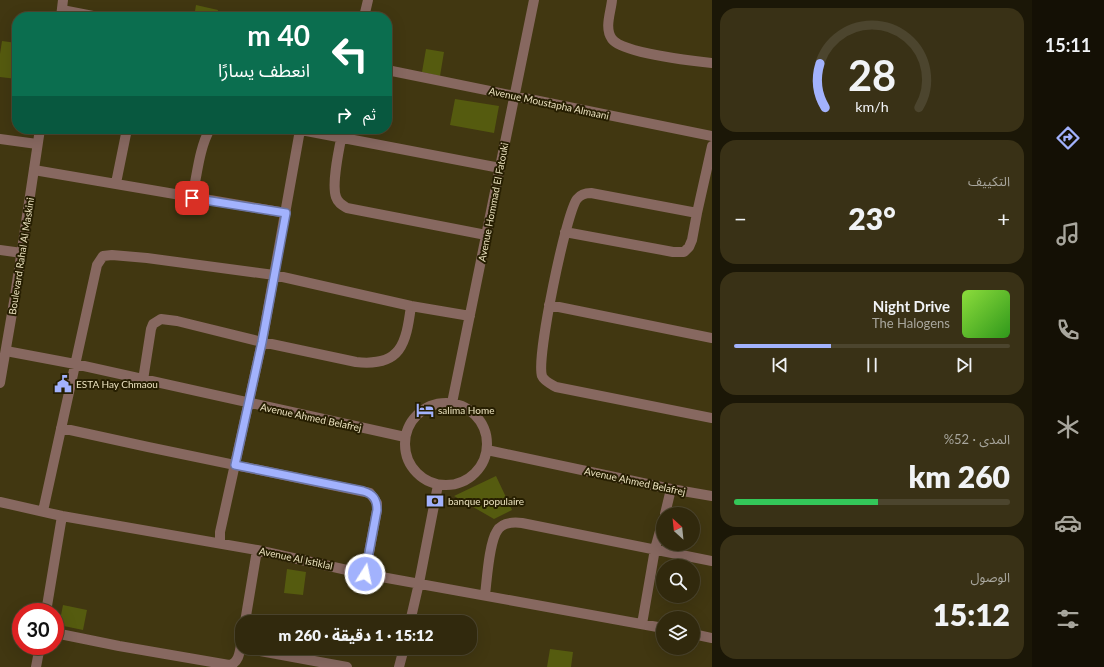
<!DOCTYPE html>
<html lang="ar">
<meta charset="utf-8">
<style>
:root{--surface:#31290d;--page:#393116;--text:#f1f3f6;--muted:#a8a69d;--line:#4c452e;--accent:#a2b2fd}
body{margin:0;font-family:Lato,"Noto Sans Arabic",sans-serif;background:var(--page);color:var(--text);direction:rtl;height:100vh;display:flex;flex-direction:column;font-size:15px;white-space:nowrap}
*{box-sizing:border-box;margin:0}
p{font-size:13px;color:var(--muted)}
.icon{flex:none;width:22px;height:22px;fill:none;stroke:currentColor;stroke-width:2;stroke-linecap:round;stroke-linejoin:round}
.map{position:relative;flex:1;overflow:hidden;direction:ltr}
.details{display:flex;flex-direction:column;gap:8px;padding:8px;background:#1b1707;width:320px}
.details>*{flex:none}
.hud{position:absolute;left:12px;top:12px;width:380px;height:122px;border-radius:16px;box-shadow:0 4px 16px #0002,0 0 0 1px var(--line);direction:rtl;background:#0b6e4f;color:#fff;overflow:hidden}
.needle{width:26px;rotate:333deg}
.fabs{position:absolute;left:656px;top:507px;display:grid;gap:8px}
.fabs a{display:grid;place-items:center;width:44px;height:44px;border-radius:50%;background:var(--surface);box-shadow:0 4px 16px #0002,0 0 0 1px var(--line);font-size:20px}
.speed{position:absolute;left:12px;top:603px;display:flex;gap:8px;font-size:20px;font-weight:700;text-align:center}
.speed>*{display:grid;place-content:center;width:52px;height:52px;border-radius:50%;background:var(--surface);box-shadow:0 4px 16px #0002,0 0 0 1px var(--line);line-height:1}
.speed .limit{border:6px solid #d22;background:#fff;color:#111}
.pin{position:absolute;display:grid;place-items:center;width:34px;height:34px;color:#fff;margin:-17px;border-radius:8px;box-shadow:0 2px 6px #0006}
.me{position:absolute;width:44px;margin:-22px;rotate:10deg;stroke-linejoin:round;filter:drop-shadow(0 0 3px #0008)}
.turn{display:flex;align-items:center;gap:14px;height:84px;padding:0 16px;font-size:18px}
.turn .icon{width:52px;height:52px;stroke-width:2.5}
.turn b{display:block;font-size:28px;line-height:34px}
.then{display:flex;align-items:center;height:38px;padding:0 16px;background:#0003;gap:8px;font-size:15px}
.big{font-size:30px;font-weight:800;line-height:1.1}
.details .tile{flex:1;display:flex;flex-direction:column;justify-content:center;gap:6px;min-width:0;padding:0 14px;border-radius:16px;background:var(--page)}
.details .dial{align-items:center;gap:0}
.dial svg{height:104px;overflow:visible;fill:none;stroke:var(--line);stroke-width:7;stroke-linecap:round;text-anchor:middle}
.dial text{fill:var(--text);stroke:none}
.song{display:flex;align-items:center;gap:12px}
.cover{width:48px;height:48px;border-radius:6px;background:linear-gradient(135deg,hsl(90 70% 55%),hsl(110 70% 35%))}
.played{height:4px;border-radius:2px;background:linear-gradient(90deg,var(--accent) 35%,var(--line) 35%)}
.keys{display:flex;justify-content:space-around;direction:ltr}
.heat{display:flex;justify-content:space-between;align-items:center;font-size:22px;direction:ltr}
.charge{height:6px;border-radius:3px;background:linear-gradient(90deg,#34c759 52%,var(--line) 0)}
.trip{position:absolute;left:235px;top:615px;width:242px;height:40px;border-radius:16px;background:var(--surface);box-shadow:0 4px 16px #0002,0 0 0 1px var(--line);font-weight:800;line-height:40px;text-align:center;direction:rtl}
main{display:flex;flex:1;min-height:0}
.tab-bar{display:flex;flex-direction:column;width:72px;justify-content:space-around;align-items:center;background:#141005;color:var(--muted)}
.tab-bar .icon{width:28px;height:28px}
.tab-bar .active{color:var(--accent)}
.tab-bar b{font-size:18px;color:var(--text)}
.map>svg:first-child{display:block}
</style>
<main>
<nav class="tab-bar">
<b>15:11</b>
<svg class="icon active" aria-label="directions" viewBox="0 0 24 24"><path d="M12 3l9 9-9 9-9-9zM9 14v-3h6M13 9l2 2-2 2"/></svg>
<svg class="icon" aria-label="music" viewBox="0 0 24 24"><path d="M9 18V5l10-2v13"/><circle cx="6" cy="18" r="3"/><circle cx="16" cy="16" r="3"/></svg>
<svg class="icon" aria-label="phone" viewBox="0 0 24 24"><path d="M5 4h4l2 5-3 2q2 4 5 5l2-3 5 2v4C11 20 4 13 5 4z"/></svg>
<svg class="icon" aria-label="climate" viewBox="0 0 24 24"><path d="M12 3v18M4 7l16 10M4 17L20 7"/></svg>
<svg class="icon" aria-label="car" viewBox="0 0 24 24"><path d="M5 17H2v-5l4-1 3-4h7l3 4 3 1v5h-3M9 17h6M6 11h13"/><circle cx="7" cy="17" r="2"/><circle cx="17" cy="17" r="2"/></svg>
<svg class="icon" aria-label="filters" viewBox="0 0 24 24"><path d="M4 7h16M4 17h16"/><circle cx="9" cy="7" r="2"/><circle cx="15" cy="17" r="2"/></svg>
</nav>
<section class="details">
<div class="tile dial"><svg viewBox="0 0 100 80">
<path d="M14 69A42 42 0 1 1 86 69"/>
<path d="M14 69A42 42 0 0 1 10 35" stroke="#a2b2fd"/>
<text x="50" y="56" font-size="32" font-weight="700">28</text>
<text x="50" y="72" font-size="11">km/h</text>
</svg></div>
<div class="tile"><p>التكييف</p>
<div class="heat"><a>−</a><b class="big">23°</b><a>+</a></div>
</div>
<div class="tile">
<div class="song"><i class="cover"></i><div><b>Night Drive</b><p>The Halogens</p></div></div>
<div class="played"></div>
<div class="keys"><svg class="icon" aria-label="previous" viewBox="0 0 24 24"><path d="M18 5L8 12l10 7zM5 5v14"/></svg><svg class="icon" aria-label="pause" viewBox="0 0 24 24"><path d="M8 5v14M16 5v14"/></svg><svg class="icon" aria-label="next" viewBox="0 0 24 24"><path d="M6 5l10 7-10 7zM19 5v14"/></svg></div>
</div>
<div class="tile"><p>المدى · 52%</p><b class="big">260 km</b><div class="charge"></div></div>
<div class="tile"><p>الوصول</p><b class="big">15:12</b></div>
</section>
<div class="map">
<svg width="712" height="667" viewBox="0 0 712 667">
<rect width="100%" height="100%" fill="#413711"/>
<path fill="#555b0f" d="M196,5L218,10L217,17H194Z
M2,41L17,43V79L0,77V54Z
M426,49L444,52L440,76L422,72Z
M455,99L499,106L494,133L450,125Z
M496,476L512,510L494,519L454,496Z
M287,569L306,572L303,595L284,593Z
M63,605L87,610L83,630L59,625Z
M550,649L573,652L571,667H547Z"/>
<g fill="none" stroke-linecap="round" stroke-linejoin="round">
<path stroke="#876860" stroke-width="10" d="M612,0C611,12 604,28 612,39C622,53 693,61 712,63
M62,10L98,17
M364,17L368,0
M387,70L712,136
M296,129L500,168
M343,129C340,145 331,183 336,197C338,203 342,205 347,208L486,235
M0,139L37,144
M34,170L286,213
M116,183L127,129
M192,198C197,176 199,148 210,129
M697,213L591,193C585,193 581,194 577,199C566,213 536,358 542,376C544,381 551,384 556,387L712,418
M565,232L673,252H684L689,247L692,240L697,213L712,146
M0,250L22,253
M549,305L712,338
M6,351L75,364L405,437
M143,380L151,329L153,324L161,319L177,321L262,342L356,362C401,367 406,344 411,306
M405 444a41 41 0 1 1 82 0a41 41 0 1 1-82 0Z
M452,403L534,0
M61,428L148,447L370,493L377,503V510L365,574
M487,450L671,489L712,496
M0,502L62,516L257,550L365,574L663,628
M43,511L86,315L97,265L103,256L112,255L147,258L274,275L411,306L470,316
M665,514L671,489
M220,543V532L262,342L300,130
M485,595C487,579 489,543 497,531C502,522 513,522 522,523L712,561
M46,612L62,516
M245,622L257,550
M410,622L419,583L438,485
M642,624L655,549L663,520
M55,633L119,646L229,665C240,663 240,649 242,639
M693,634L712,638
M243,648L347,667
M36,667L40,646
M399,667L404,648"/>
<path stroke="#876860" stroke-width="10" d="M61,17L63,0
M0,383L15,296L40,129"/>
</g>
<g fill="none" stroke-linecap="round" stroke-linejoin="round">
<g stroke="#6974a4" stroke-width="10">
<path id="route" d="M192,198L286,213L262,342L235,465L363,491C373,494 377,499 377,510L365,574"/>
</g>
<use href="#route" stroke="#a2b2fd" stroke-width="7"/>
</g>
<defs>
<g id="civic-bare" transform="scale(1.38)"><path d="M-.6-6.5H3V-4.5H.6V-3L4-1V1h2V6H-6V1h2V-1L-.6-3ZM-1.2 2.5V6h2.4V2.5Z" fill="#a2b2fd" stroke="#261e01" stroke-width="2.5" paint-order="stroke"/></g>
<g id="hotel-bare" transform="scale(1.38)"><path d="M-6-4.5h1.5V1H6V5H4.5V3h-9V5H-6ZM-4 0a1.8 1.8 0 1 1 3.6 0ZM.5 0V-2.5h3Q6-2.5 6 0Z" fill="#a2b2fd" stroke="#261e01" stroke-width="2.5" paint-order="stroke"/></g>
<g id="bank-bare" transform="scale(1.38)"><path d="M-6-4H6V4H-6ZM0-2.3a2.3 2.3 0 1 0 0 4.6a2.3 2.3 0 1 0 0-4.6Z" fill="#a2b2fd" stroke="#261e01" stroke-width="2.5" paint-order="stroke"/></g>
</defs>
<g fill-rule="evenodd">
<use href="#civic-bare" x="63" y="384"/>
<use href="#hotel-bare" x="425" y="410"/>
<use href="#bank-bare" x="435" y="501"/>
</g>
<g text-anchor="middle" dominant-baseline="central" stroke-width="4" stroke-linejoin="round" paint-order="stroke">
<g font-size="10" fill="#ebe2bf" stroke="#261e01">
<text transform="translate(549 103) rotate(12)">Avenue Moustapha Almaani</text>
<text transform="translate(493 202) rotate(-79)">Avenue Hommad El Fatouki</text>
<text transform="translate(21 256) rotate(-81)">Boulevard Rahal Al Maskini</text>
<text transform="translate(311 417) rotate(12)">Avenue Ahmed Belafrej</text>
<text transform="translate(635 481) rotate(12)">Avenue Ahmed Belafrej</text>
<text transform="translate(296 558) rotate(12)">Avenue Al Istiklal</text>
</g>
<g font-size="10" fill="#ebe2bf" stroke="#261e01" text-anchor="start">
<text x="76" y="384">ESTA Hay Chmaou</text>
<text x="438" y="410">salima Home</text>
<text x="448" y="501">banque populaire</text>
</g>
</g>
</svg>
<div class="fabs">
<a><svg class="needle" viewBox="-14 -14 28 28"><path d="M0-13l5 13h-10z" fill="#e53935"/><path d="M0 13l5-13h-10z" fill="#a8a69d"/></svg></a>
<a><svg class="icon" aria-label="search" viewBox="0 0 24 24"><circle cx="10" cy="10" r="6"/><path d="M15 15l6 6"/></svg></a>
<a><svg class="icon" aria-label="layers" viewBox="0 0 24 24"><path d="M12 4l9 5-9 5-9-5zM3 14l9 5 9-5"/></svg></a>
</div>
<div class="speed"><div class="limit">30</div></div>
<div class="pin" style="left:192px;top:198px;background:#d93025"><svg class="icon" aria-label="arrive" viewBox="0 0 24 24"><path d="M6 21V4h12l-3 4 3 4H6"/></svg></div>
<svg class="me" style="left:365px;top:574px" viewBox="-20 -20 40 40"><circle r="17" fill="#a2b2fd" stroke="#fff" stroke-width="3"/><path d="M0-11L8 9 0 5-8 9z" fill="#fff"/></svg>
<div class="trip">15:12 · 1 دقيقة · 260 m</div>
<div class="hud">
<div class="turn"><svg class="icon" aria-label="left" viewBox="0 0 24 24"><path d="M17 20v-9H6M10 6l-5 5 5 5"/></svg><div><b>40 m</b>انعطف يسارًا</div></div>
<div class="then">ثم<svg class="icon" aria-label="right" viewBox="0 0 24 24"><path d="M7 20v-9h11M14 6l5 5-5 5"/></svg></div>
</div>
</div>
</main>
